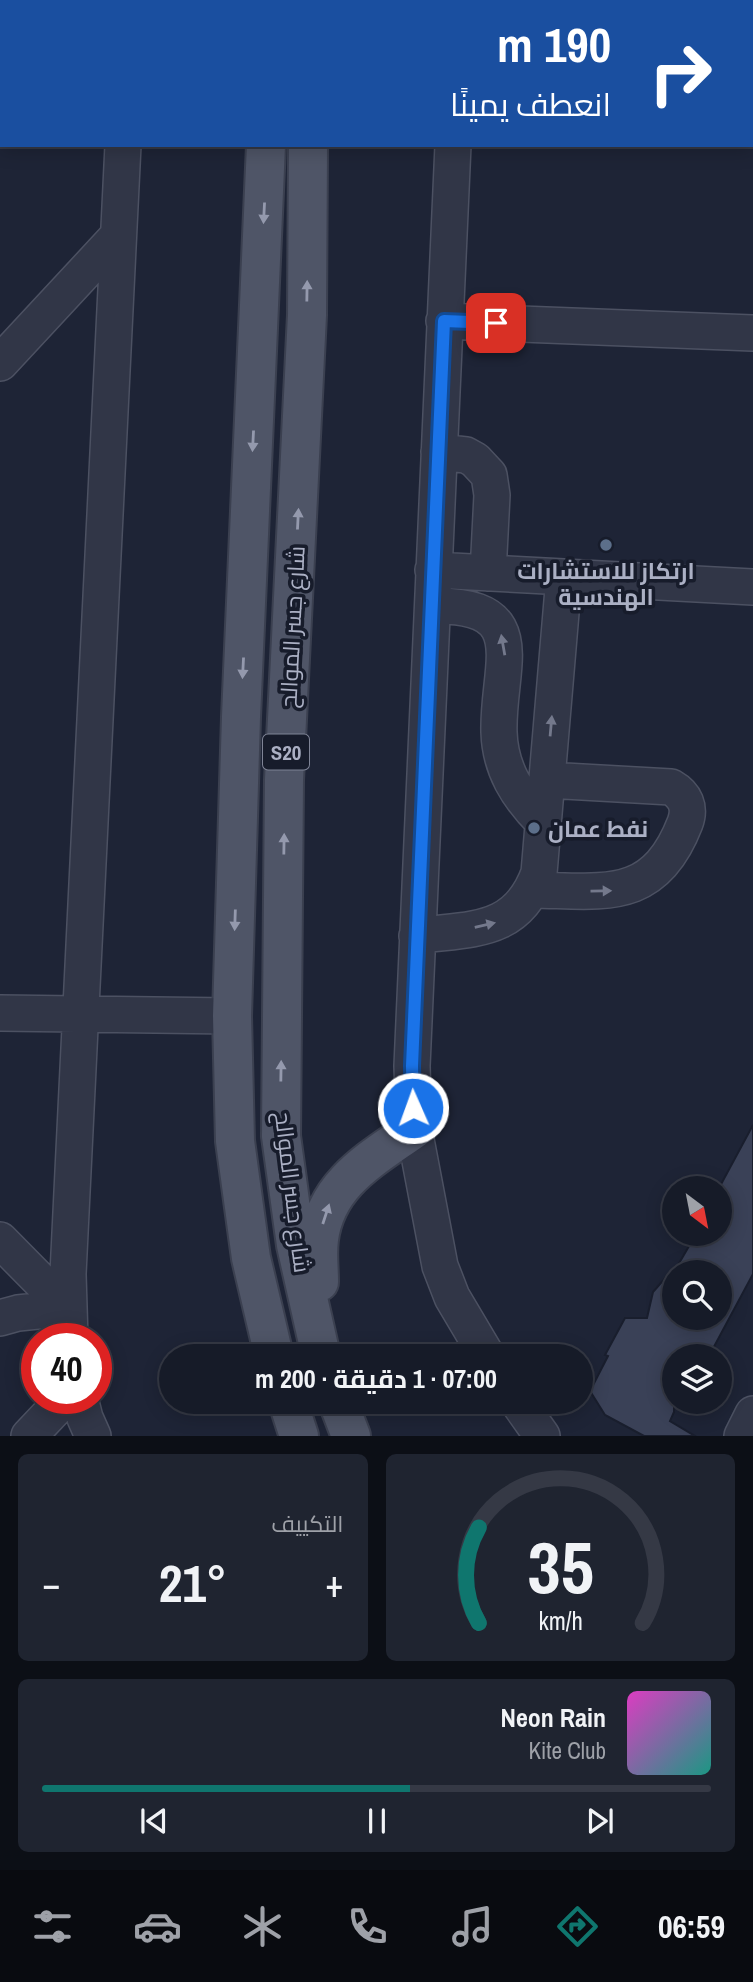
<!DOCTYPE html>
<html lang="ar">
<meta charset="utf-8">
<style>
:root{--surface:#161b28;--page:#1f2430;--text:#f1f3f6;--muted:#9ea1a8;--line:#353945;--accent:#0f766e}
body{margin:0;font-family:"Archivo Narrow",Cairo,sans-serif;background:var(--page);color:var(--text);direction:rtl;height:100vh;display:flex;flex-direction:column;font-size:26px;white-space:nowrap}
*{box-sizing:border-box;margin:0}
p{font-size:23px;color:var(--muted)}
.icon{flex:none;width:38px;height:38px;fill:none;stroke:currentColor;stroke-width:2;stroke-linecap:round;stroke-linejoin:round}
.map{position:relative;height:1436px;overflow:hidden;direction:ltr}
.sheet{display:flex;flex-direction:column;gap:18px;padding:18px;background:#0c0f16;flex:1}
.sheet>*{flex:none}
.banner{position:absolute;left:0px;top:0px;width:754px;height:147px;box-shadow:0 4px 18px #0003,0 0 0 2px var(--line);direction:rtl;background:#1a4fa0;color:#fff;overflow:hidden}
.needle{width:46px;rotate:148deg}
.fabs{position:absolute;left:662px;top:1176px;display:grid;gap:14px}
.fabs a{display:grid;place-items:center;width:70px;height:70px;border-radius:50%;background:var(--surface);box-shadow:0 4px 18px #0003,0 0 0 2px var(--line);font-size:35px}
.speed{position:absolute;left:21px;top:1323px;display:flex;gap:14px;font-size:35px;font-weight:700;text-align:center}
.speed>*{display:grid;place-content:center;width:91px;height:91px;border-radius:50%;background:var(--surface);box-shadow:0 4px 18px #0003,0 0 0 2px var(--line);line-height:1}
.speed .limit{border:10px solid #d22;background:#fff;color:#111}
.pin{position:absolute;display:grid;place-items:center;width:60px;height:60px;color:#fff;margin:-30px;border-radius:14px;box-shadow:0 4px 10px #0006}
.me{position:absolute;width:77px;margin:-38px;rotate:358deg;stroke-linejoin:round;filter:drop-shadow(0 0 5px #0008)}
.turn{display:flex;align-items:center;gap:24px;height:147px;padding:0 28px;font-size:32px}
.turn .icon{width:91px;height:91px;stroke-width:2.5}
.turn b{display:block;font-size:49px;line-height:60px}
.big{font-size:52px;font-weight:700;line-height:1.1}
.sheet .widget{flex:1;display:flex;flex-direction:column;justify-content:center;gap:10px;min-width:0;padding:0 24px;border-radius:10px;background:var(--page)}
.sheet .dial{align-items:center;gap:0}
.dial svg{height:182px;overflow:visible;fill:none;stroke:var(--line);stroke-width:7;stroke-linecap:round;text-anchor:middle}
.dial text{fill:var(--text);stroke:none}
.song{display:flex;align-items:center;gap:21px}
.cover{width:84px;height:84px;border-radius:10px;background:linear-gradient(135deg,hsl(310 70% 55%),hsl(170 70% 35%))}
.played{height:7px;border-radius:4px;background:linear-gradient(90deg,var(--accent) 55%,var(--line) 55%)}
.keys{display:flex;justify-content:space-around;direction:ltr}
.heat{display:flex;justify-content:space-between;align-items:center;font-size:38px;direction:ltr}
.sheet .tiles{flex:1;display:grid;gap:18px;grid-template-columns:1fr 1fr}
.widget:last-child{grid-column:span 2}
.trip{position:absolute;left:159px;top:1344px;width:434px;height:70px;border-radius:35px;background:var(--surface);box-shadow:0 4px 18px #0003,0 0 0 2px var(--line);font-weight:700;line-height:70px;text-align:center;direction:rtl}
.dock{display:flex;height:112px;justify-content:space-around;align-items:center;background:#090b10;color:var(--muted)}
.dock .icon{width:49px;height:49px}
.dock .active{color:var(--accent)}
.dock b{font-size:32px;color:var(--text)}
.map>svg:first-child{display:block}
</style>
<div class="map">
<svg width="753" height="1436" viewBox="0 0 753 1436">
<rect width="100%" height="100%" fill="#1e2436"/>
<path fill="#3a4157" stroke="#191e2d" stroke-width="2" fill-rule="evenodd" d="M753,1125V1274L709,1356H674V1412L670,1421L695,1436H644L605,1415L590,1391L608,1356L605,1355L625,1318H647L653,1292L674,1268V1272L696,1234H719V1188ZM674,1272H719V1318H674Z"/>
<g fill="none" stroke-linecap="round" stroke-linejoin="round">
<g stroke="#4c5162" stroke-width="38">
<path id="minor" d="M55,0L57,2
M480,2V0
M453,145L412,1066L414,1129L440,1266L452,1297L487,1356
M444,321L753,333
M0,363L118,236
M439,452L466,455L475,460L489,475L492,495L488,573
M433,570L753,587
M433,606C535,604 497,666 499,732C500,769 518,797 543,822
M533,890C605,891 654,903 685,823C691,807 685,795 671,787L547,780
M417,936C472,928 517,934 539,873L564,577
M0,1013L232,1016
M0,1240L67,1308
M0,1318L18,1313L67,1308
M70,1339L68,1274L123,145
M80,1398L85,1418L93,1436
M518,1402L542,1436
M29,1436L65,1398
M742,1436L753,1414"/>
</g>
<g stroke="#3b4050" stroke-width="42">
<path id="major" d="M259,0V2
M304,0V2
M266,145L241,717L232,1016L235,1141L251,1258L274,1356
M308,145L307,315L284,780L281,1136L296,1245L321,1356
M319,1282C319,1268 317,1253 319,1239C326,1183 372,1159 414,1129
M288,1402L299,1436
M338,1402L351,1436"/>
</g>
<use href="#minor" stroke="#313647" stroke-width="35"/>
<use href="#major" stroke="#4f5567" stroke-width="38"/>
</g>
<defs><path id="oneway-solid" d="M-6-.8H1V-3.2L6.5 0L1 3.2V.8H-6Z" transform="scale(1.75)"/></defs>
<g fill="#9499ad">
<use href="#oneway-solid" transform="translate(264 213) rotate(93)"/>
<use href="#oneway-solid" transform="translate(307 291) rotate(-89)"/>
<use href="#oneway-solid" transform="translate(253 441) rotate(93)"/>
<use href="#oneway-solid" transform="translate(298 519) rotate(-87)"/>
<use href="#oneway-solid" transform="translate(243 668) rotate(93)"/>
<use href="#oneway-solid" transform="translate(284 844) rotate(-89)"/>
<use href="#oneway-solid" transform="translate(235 920) rotate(92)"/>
<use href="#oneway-solid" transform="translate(281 1071) rotate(-89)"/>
<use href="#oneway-solid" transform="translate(326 1214) rotate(-72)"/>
</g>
<g fill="#74798c">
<use href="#oneway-solid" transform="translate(503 645) rotate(-100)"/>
<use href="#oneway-solid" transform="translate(551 726) rotate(-85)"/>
<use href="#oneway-solid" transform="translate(601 891) rotate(-1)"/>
<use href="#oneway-solid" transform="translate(485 925) rotate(-13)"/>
</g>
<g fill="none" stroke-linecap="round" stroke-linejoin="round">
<g stroke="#114b97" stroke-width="18">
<path id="route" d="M413,1108L412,1066L444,321L496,323"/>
</g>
<use href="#route" stroke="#1a73e8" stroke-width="12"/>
</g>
<g fill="#5c6f8a" stroke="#171c2b" stroke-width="2.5">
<circle cx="606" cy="545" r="7"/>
<circle cx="534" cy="828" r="7"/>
</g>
<g text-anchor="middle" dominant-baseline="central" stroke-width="7" stroke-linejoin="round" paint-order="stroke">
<rect fill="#171c2b" stroke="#7f8496" stroke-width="2" x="263" y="734.5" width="46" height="35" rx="5"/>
<g font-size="21" font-weight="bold" fill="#abb0c4">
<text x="286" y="752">S20</text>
</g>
<g font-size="23" font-weight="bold" fill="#abb0c4" stroke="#171c2b">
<text x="606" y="570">ارتكاز للاستشارات<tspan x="606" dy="26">الهندسية</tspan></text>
<text x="548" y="828" text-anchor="start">نفط عمان</text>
</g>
<g font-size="23" fill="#abb0c4" stroke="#171c2b">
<text transform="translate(292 627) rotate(-87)">شارع جسر الموالح</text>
<text transform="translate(293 1192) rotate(83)">شارع جسر الموالح</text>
</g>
</g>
</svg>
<div class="fabs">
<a><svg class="needle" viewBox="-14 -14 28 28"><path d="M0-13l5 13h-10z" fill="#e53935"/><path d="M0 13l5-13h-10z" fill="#9ea1a8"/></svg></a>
<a><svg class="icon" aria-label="search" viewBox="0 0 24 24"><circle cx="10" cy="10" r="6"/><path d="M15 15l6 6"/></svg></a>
<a><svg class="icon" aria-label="layers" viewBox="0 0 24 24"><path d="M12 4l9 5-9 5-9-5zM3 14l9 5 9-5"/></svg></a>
</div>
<div class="speed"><div class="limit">40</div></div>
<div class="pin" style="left:496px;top:323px;background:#d93025"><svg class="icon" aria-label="arrive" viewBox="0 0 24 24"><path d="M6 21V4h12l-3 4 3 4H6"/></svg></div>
<svg class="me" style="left:413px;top:1108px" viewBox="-20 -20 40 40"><circle r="17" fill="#1a73e8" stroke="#fff" stroke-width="3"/><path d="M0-11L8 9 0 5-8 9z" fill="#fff"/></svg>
<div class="trip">07:00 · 1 دقيقة · 200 m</div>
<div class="banner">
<div class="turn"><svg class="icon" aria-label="right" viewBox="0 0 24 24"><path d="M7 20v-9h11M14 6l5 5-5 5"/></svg><div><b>190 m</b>انعطف يمينًا</div></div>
</div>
</div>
<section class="sheet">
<div class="tiles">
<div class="widget dial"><svg viewBox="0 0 100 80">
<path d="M14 69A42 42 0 1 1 86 69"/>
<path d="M14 69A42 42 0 0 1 14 27" stroke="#0f766e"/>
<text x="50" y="56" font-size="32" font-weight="700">35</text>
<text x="50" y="72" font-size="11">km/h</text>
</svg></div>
<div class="widget"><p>التكييف</p>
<div class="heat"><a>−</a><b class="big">21°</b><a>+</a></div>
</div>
<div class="widget">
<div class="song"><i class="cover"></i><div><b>Neon Rain</b><p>Kite Club</p></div></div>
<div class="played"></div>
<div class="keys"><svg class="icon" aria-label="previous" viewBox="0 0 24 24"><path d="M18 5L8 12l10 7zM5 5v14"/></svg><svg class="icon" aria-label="pause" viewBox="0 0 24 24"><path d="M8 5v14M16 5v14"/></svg><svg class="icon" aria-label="next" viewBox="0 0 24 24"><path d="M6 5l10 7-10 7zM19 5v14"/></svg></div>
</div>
</div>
</section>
<nav class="dock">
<b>06:59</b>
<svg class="icon active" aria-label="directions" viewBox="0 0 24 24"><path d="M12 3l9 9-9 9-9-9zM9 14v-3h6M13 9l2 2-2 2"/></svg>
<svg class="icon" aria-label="music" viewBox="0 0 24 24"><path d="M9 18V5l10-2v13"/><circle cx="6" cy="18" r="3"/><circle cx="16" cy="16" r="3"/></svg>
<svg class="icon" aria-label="phone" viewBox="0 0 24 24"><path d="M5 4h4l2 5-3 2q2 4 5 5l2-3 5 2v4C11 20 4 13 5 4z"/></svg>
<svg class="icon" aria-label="climate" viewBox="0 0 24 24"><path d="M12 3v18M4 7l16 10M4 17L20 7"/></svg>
<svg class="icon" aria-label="car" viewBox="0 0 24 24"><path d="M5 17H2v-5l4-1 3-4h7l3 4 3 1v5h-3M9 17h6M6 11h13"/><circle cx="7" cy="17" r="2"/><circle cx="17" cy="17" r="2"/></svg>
<svg class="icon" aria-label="filters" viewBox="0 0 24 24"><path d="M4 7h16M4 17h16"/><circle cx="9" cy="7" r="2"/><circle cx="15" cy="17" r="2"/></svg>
</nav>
